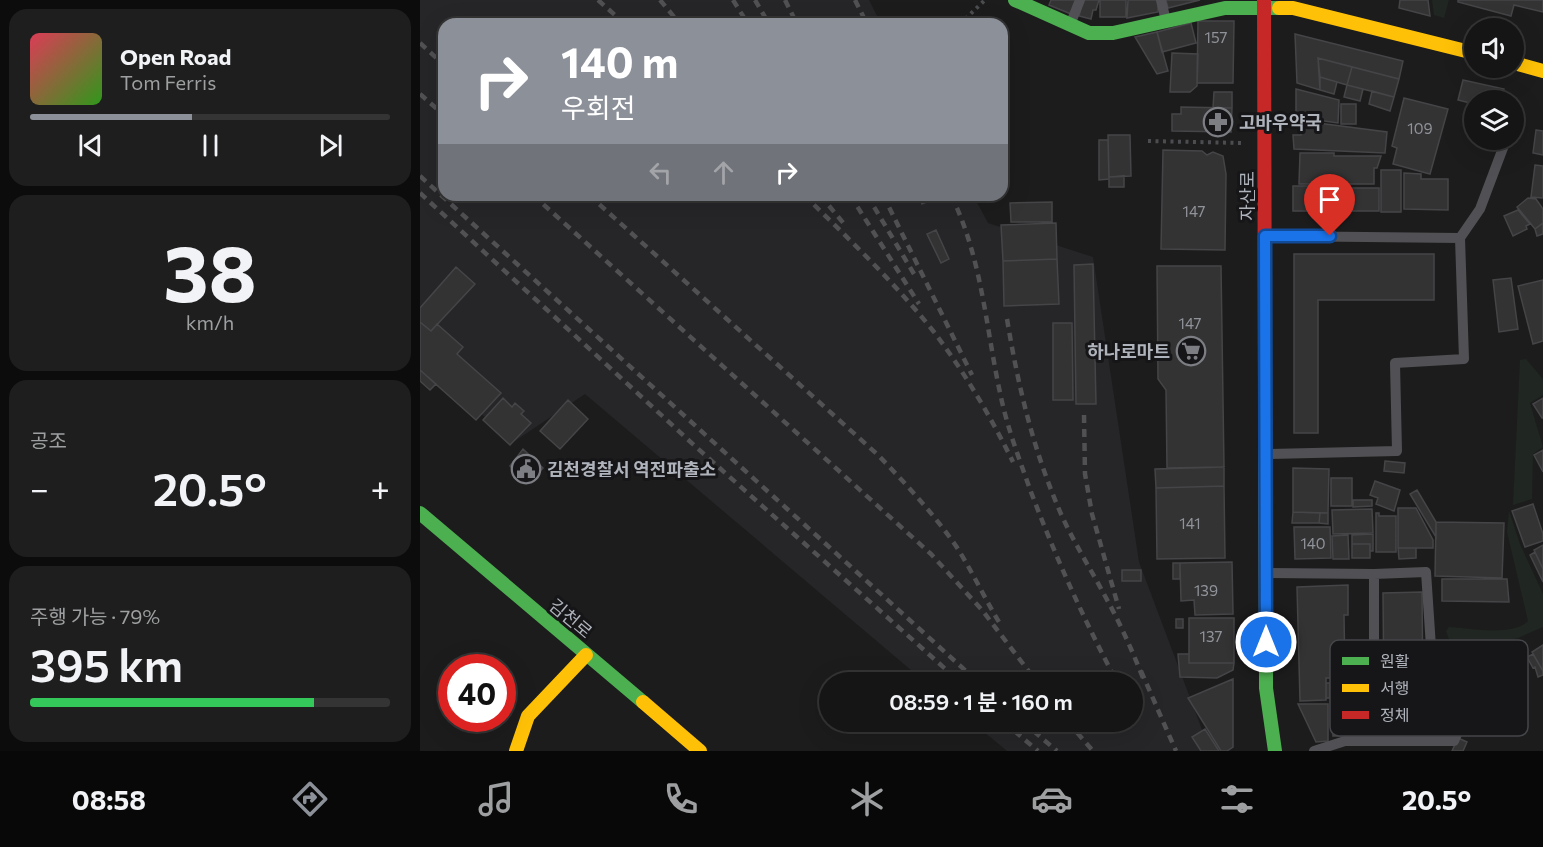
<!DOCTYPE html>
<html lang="ko">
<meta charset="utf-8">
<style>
:root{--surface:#151515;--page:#1e1e1e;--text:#f1f3f6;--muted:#9d9fa0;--line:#343434;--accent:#8c9099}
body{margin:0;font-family:Commissioner,"Noto Sans KR",sans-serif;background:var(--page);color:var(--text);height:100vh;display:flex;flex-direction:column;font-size:22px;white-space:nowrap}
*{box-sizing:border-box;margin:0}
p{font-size:20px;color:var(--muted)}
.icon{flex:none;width:33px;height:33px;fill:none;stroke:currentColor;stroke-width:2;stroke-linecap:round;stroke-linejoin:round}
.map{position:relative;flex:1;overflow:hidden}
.side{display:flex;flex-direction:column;gap:9px;padding:9px;background:#0c0c0c;width:420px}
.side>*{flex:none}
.banner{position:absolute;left:18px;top:18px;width:570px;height:183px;border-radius:18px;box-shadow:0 6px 24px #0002,0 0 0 2px var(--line);background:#8c9099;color:#fff;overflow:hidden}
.tools{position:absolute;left:1044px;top:18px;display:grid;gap:12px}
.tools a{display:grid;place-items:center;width:60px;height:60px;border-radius:50%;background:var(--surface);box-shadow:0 6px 24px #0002,0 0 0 2px var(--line);font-size:30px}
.speed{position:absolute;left:18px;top:654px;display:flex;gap:12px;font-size:30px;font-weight:700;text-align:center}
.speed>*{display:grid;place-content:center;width:78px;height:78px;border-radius:50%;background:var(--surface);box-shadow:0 6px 24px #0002,0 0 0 2px var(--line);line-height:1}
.speed .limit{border:9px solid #d22;background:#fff;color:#111}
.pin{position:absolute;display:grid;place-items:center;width:51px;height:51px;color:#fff;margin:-62px -26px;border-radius:50% 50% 50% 0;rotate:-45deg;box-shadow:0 0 6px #0007}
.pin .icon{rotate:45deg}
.me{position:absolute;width:66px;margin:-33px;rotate:0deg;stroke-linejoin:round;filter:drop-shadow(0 0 4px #0008)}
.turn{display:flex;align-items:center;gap:21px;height:126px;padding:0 24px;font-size:27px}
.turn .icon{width:78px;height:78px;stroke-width:2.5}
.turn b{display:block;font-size:42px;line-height:51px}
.lanes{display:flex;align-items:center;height:57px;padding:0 24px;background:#0003;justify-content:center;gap:30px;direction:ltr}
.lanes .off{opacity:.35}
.big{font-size:45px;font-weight:600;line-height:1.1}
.side .tile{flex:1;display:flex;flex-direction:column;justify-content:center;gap:9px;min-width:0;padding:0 21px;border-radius:18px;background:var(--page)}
.side .dial{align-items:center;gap:0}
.dial b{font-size:78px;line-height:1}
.song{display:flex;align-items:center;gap:18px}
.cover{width:72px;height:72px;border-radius:9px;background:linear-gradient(135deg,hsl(350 70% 55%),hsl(110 70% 35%))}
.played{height:6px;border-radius:3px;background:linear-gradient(90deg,var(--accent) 45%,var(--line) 45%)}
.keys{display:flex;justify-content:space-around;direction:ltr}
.heat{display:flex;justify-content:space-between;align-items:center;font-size:33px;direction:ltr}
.charge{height:9px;border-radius:4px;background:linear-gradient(90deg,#34c759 79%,var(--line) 0)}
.trip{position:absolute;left:399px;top:672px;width:324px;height:60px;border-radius:30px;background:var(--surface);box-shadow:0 6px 24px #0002,0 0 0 2px var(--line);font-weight:600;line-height:60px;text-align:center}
.dock{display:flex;height:96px;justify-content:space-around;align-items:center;background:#080808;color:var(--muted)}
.dock .icon{width:42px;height:42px}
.dock .active{color:var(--accent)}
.dock b{font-size:27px;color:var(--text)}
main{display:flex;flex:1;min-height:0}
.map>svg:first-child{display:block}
</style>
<main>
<section class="side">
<div class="tile">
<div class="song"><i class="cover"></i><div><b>Open Road</b><p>Tom Ferris</p></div></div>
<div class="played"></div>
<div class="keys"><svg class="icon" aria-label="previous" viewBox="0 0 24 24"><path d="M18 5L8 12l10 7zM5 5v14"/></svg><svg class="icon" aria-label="pause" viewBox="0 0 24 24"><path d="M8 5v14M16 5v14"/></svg><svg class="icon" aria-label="next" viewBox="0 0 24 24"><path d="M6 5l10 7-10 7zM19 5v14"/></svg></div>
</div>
<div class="tile dial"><b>38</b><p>km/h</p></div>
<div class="tile"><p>공조</p>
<div class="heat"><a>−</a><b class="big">20.5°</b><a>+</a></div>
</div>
<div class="tile"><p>주행 가능 · 79%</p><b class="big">395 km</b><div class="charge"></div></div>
</section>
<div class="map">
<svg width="1123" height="751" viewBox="0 0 1123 751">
<rect width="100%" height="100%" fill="#1c1c1c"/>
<path fill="#262629" d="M0,0H449L461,24H24V195H553L568,223L673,257L719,562L790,751H587L552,722H712V682H505L165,394L95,441L0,365Z"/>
<path fill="#202621" d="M1012,0H1029L1024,18L1014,15Z
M1106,359L1123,379V395L1110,403L1123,447L1113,454L1112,499L1093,505L1100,360Z
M1089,511L1100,544L1123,594V627L1091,641L1087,656L1076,658L1063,641L1031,645L1026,631L1029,627C1049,628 1093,637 1108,621L1087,532Z"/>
<path fill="#333334" stroke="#454548" stroke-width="1.5" d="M631,0H658L651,14L629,5Z
M663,0H679L676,10H673L671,19L659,16Z
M680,0H706V17H680Z
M708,0H738V12L707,18Z
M746,0H780L748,8Z
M980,0H1008L1010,16L979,8Z
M1038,0H1123V12L1094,5L1091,16L1038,2Z
M778,21H814L813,83H777Z
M771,23L776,43L742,52L737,32Z
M737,32L748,71L737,74L715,37Z
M875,34L983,61L979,79L898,58L900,90L877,83Z
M752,53L778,54L777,86L770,92H750Z
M898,58L932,67L927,85L900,77Z
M932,67L979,79L974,97L927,85Z
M900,77L917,82L914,94L900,90Z
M1043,80L1084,89L1081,100H1054V104L1038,100Z
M927,85L943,89L940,101L924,97Z
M876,89L919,100L918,123L876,117Z
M952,91L974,97L970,111L949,104Z
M794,92H812V108H793Z
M984,98L1028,109L1010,174L973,164L977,148L972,146Z
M921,104H936V124H921Z
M761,107L812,108L811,132L752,131V114H761Z
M882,121L967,132L965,153L874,149L873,135H881Z
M1116,130L1123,131V155L1113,153Z
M688,135H710L711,176L689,177Z
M679,140H688L689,179L679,180Z
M743,150L782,151L787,155L793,152L803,156L806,174L805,250L741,249Z
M880,153H914V156H961L957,168H954V184H879Z
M1115,165L1123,166V198L1111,197Z
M961,170H981V212H961Z
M984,173L1001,174V179H1028V210L984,209Z
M704,176V187H689V177Z
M873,186H897V211H873Z
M897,186L909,187L908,211H897Z
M911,188H928V211H911Z
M928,188H959V211H928Z
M498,195H508L506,196L509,201L502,204Z
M1108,198L1116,199L1123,209V223L1115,229L1097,207Z
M632,202V222H591L590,203Z
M1098,210L1110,224L1106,226L1107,229L1093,236L1084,216Z
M636,223L637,259L583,261L581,225Z
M1123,223V234L1117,236L1115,229Z
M516,230L529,259L521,263L507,234Z
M874,254H1014V300H898V433H874Z
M637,259L639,304L584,306L583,261Z
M673,264L676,404H656L654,265Z
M737,266H801L804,467L747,468L746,390L738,379Z
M36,267L55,284L11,331L0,322V308Z
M1091,278L1098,329L1079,332L1073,280Z
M1123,280V341L1113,344L1098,286Z
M0,322L11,331L17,324L43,347L37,354L81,393L56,420L0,370Z
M633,323H652L653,400H633Z
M0,370L16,384L10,390L0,381Z
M83,398L92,407L95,403L104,411L101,414L111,423L90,445L63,420Z
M1123,398V418H1122L1113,404Z
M148,400L168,419L140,449L120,431Z
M103,449L123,468L115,476L113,473L105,481L90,466Z
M1123,450V472L1114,455Z
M965,461L985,463L984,473L964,471Z
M804,467V486L736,488L735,469Z
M873,468L909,469L908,513L873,512Z
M911,478H932V506H911Z
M955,481L980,490L974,511L956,504L958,498L950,495Z
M804,486L805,558L737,559L736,488Z
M997,490L1016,522V537L990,494Z
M933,500H952V506L933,507Z
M1113,504L1123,534V541L1105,547L1092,511Z
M978,508H996L1013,540V548H978Z
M952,509L953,533L913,534L912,510Z
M873,512L900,513L899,523H872Z
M900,513H908V524L899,523Z
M956,513H959V516H976V552H956Z
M1016,522L1084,523L1082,578L1015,576Z
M874,527H910L911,558L875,559Z
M953,534V551H950V544H932V535Z
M928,535L929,559H913L912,536Z
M932,544H950V558H932Z
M1123,545V569L1114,550Z
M978,548H996V558L979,559Z
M1115,552L1123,569V582L1110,555Z
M812,562L813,614L775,615L774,600L761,601L760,563Z
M753,563H760V579H753Z
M702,570H721V581H702Z
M1022,579H1087L1089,602L1022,601Z
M928,585V615H924L925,678H906V700L880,701L877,587Z
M1002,592L1003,697H1030V718H1035V735L913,736L912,701H964L963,593Z
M769,618H814V663H769Z
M756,619H763V628H756Z
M1123,645V671L1112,652Z
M758,654H769V663H814L813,670L797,678L760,677Z
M1113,654L1123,671V675L1118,677L1115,667L1113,668L1107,657Z
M813,679V747L807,751H801L768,698Z
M906,683H910V698H906Z
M878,704H908V741L896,742Z
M785,729L799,751H781L772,737Z
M1038,738L1047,742L1043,751H1032Z"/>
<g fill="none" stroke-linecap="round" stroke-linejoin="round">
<path stroke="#4c4d50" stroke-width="4" stroke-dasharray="3 4.5" stroke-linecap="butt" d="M540,24L565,0
M728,141L823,143"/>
<path stroke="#515155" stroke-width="10" d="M741,0L746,21
M650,25L660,0
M1094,119L1097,110
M1040,238L1060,209L1086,140
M846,454L977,451L975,363L1044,359L1040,238L847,236
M846,573L954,574V685
M894,751L925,741H1034L1040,727L1033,687L1013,677L1006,572L954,574"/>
<path stroke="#4caf50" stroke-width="14" d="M595,0L669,33H693L805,8H859
M0,513L223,702
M846,650V688L855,751"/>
<path stroke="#ffc107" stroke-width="14" d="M859,8H873L1054,53
M1094,63L1123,71
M845,391L846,650
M223,702L280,751
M96,751L108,716L166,655"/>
<path stroke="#c62828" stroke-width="14" d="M844,0L845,391"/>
<path stroke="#515153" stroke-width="4.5" stroke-dasharray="8 6" stroke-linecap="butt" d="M178,0L205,24
M240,0L260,24
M313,0L328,24
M335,0L349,24
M365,0L377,24
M435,0L447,24
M0,43L24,65
M0,94L24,115
M0,176L558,682
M0,193L276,447L540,682
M113,195L511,554L562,610L617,682
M169,195L458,455C486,484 513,513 536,546C552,571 564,597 579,622
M384,195C429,239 475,283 514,332C545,373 571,417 593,462
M400,195L425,225
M430,195L499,304
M447,195L494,274
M463,195L552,375
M531,195C564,262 566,335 583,406C590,435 601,464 611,492C636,558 664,620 697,682
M587,319C598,385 612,445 638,507C651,538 669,566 685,596C700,623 712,650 723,678
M664,415L665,474L672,514L699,609
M721,671L756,751
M584,722L618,751
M603,722L637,751
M648,722L673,751"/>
</g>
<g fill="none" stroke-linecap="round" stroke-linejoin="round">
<g stroke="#114b97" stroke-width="15">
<path id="route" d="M846,642L845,236H910"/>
</g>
<use href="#route" stroke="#1a73e8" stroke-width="10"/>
</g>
<defs>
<g id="pharmacy-ring" transform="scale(1.5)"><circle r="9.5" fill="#161618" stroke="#7c7e83" stroke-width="1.5"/><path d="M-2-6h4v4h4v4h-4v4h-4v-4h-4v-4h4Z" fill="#7c7e83"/></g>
<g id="supermarket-ring" transform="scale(1.5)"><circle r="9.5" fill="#161618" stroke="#7c7e83" stroke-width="1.5"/><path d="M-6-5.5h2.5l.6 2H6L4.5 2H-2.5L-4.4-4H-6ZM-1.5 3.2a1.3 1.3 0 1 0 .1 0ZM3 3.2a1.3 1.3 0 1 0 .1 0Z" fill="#7c7e83"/></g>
<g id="civic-ring" transform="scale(1.5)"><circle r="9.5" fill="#161618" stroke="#7c7e83" stroke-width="1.5"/><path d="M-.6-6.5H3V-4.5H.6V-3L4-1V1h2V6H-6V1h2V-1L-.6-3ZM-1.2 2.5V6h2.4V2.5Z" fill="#7c7e83"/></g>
</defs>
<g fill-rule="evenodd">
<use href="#pharmacy-ring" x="798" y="122"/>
<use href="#supermarket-ring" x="771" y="351"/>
<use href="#civic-ring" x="106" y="469"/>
</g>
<g text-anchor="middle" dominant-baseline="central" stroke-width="6" stroke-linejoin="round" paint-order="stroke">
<g font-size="15" fill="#909399">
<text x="796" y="37">157</text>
<text x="1000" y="128">109</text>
<text x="774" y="211">147</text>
<text x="770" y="323">147</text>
<text x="770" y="523">141</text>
<text x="893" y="543">140</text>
<text x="786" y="590">139</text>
<text x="791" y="636">137</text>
</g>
<g font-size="18" font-weight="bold" fill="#afb3bb" stroke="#161618" text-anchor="start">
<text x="819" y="122">고바우약국</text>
<text x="750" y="351" text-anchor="end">하나로마트</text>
<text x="127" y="469">김천경찰서 역전파출소</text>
</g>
<g font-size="18" fill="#afb3bb" stroke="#161618">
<text transform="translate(827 196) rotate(-90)">자산로</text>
<text transform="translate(151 618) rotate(40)">김천로</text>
</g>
</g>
<rect x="910" y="640" width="198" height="96" rx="9" fill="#161618" stroke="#444549" stroke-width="1.5"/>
<rect x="922" y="657" width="27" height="8" fill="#4caf50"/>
<rect x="922" y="684" width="27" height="8" fill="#ffc107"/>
<rect x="922" y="711" width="27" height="8" fill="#c62828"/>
<g font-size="16" fill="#afb3bb">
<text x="960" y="667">원활</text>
<text x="960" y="694">서행</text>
<text x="960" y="721">정체</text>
</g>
</svg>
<div class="tools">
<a><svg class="icon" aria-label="sound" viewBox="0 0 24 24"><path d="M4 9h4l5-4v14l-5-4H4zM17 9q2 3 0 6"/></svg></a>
<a><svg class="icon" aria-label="layers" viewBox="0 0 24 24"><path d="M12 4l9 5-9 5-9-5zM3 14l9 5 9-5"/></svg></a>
</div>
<div class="speed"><div class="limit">40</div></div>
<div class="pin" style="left:910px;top:236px;background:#d93025"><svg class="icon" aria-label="arrive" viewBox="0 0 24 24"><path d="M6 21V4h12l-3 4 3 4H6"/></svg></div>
<svg class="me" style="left:846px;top:642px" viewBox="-20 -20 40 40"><circle r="17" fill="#1a73e8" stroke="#fff" stroke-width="3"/><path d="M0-11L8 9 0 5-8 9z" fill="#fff"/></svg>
<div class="trip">08:59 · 1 분 · 160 m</div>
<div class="banner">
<div class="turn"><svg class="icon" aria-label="right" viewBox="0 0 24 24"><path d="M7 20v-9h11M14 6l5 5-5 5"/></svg><div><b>140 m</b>우회전</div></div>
<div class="lanes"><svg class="icon off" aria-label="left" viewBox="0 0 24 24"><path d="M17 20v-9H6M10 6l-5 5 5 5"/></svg><svg class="icon off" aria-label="ahead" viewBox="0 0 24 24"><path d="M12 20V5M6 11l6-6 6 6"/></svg><svg class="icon" aria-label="right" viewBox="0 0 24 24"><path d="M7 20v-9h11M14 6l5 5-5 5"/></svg></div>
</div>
</div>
</main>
<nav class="dock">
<b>08:58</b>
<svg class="icon active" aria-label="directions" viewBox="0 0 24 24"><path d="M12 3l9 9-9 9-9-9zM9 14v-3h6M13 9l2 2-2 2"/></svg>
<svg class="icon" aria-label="music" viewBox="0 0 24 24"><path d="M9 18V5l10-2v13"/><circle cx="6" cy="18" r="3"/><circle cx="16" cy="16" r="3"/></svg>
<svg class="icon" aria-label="phone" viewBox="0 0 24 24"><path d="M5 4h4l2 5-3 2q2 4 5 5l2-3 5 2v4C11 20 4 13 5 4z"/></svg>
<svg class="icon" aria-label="climate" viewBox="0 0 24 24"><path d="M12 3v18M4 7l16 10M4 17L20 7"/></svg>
<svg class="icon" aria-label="car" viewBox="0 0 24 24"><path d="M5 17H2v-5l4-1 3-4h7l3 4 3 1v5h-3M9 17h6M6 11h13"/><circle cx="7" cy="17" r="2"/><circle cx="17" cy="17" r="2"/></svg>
<svg class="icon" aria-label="filters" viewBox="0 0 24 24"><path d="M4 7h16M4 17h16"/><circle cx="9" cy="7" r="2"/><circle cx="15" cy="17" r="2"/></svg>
<b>20.5°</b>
</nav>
